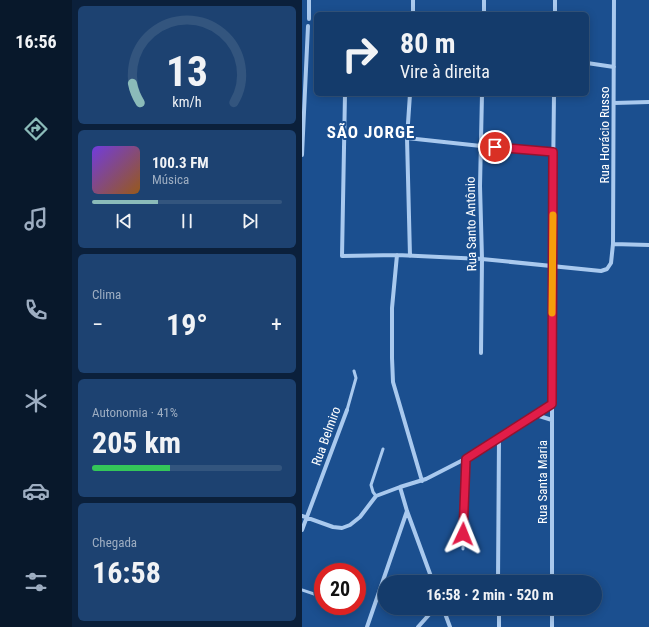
<!DOCTYPE html>
<html lang="pt">
<meta charset="utf-8">
<style>
:root{--surface:#143b6b;--page:#1d4271;--text:#f1f3f6;--muted:#9dadc1;--line:#33557e;--accent:#8bbbb9}
body{margin:0;font-family:"Roboto Condensed",sans-serif;background:var(--page);color:var(--text);height:100vh;display:flex;flex-direction:column;font-size:15px;white-space:nowrap}
*{box-sizing:border-box;margin:0}
p{font-size:13px;color:var(--muted)}
.icon{flex:none;width:22px;height:22px;fill:none;stroke:currentColor;stroke-width:2;stroke-linecap:round;stroke-linejoin:round}
.map{position:relative;flex:1;overflow:hidden}
.sheet{display:flex;flex-direction:column;gap:6px;padding:6px;background:#0b203b;width:230px}
.sheet>*{flex:none}
.top-card{position:absolute;left:12px;top:12px;width:275px;height:84px;border-radius:6px;box-shadow:0 2px 10px #0003,0 0 0 1px var(--line);background:#143b6b;color:var(--text);overflow:hidden}
.speed{position:absolute;left:12px;top:563px;display:flex;gap:8px;font-size:20px;font-weight:700;text-align:center}
.speed>*{display:grid;place-content:center;width:52px;height:52px;border-radius:50%;background:var(--surface);box-shadow:0 2px 10px #0003,0 0 0 1px var(--line);line-height:1}
.speed .limit{border:6px solid #d22;background:#fff;color:#111}
.pin{position:absolute;display:grid;place-items:center;width:34px;height:34px;color:#fff;margin:-17px;border:2px solid #fff;border-radius:50%;box-shadow:0 1px 4px #0007}
.me{position:absolute;width:44px;margin:-22px;rotate:2deg;stroke-linejoin:round;filter:drop-shadow(0 0 3px #0008)}
.turn{display:flex;align-items:center;gap:14px;height:84px;padding:0 20px;font-size:18px}
.turn .icon{width:52px;height:52px;stroke-width:2.5}
.turn b{display:block;font-size:28px;line-height:34px}
.big{font-size:30px;font-weight:700;line-height:1.1}
.sheet .tile{flex:1;display:flex;flex-direction:column;justify-content:center;gap:6px;min-width:0;padding:0 14px;border-radius:6px;background:var(--page)}
.sheet .dial{align-items:center;gap:0}
.dial svg{height:104px;overflow:visible;fill:none;stroke:var(--line);stroke-width:7;stroke-linecap:round;text-anchor:middle}
.dial text{fill:var(--text);stroke:none}
.song{display:flex;align-items:center;gap:12px}
.cover{width:48px;height:48px;border-radius:6px;background:linear-gradient(135deg,hsl(260 70% 55%),hsl(30 70% 35%))}
.played{height:4px;border-radius:2px;background:linear-gradient(90deg,var(--accent) 35%,var(--line) 35%)}
.keys{display:flex;justify-content:space-around;direction:ltr}
.heat{display:flex;justify-content:space-between;align-items:center;font-size:22px;direction:ltr}
.charge{height:6px;border-radius:3px;background:linear-gradient(90deg,#34c759 41%,var(--line) 0)}
.trip{position:absolute;left:76px;top:575px;width:224px;height:40px;border-radius:20px;background:var(--surface);box-shadow:0 2px 10px #0003,0 0 0 1px var(--line);font-weight:700;line-height:40px;text-align:center}
main{display:flex;flex:1;min-height:0}
.dock{display:flex;flex-direction:column;width:72px;justify-content:space-around;align-items:center;background:#08182b;color:var(--muted)}
.dock .icon{width:28px;height:28px}
.dock .on{color:var(--accent)}
.dock b{font-size:18px;color:var(--text)}
.map>svg:first-child{display:block}
</style>
<main>
<nav class="dock">
<b>16:56</b>
<svg class="icon on" aria-label="directions" viewBox="0 0 24 24"><path d="M12 3l9 9-9 9-9-9zM9 14v-3h6M13 9l2 2-2 2"/></svg>
<svg class="icon" aria-label="music" viewBox="0 0 24 24"><path d="M9 18V5l10-2v13"/><circle cx="6" cy="18" r="3"/><circle cx="16" cy="16" r="3"/></svg>
<svg class="icon" aria-label="phone" viewBox="0 0 24 24"><path d="M5 4h4l2 5-3 2q2 4 5 5l2-3 5 2v4C11 20 4 13 5 4z"/></svg>
<svg class="icon" aria-label="climate" viewBox="0 0 24 24"><path d="M12 3v18M4 7l16 10M4 17L20 7"/></svg>
<svg class="icon" aria-label="car" viewBox="0 0 24 24"><path d="M5 17H2v-5l4-1 3-4h7l3 4 3 1v5h-3M9 17h6M6 11h13"/><circle cx="7" cy="17" r="2"/><circle cx="17" cy="17" r="2"/></svg>
<svg class="icon" aria-label="filters" viewBox="0 0 24 24"><path d="M4 7h16M4 17h16"/><circle cx="9" cy="7" r="2"/><circle cx="15" cy="17" r="2"/></svg>
</nav>
<section class="sheet">
<div class="tile dial"><svg viewBox="0 0 100 80">
<path d="M14 69A42 42 0 1 1 86 69"/>
<path d="M14 69A42 42 0 0 1 8 54" stroke="#8bbbb9"/>
<text x="50" y="56" font-size="32" font-weight="700">13</text>
<text x="50" y="72" font-size="11">km/h</text>
</svg></div>
<div class="tile">
<div class="song"><i class="cover"></i><div><b>100.3 FM</b><p>Música</p></div></div>
<div class="played"></div>
<div class="keys"><svg class="icon" aria-label="previous" viewBox="0 0 24 24"><path d="M18 5L8 12l10 7zM5 5v14"/></svg><svg class="icon" aria-label="pause" viewBox="0 0 24 24"><path d="M8 5v14M16 5v14"/></svg><svg class="icon" aria-label="next" viewBox="0 0 24 24"><path d="M6 5l10 7-10 7zM19 5v14"/></svg></div>
</div>
<div class="tile"><p>Clima</p>
<div class="heat"><a>−</a><b class="big">19°</b><a>+</a></div>
</div>
<div class="tile"><p>Autonomia · 41%</p><b class="big">205 km</b><div class="charge"></div></div>
<div class="tile"><p>Chegada</p><b class="big">16:58</b></div>
</section>
<div class="map">
<svg width="347" height="627" viewBox="0 0 347 627">
<rect width="100%" height="100%" fill="#1b4f8f"/>
<g fill="none" stroke-linecap="round" stroke-linejoin="round">
<path stroke="#a9c9ee" stroke-width="3" d="M45,410L54,378L52,371
M74,496L71,492L69,485L81,449
M161,549L163,459
M0,590L21,597"/>
<path stroke="#a9c9ee" stroke-width="4" d="M111,14V0
M182,14V0
M253,14V0
M7,19V0
M285,63L312,67
M43,94L40,256L95,255L180,259L299,271L305,269L309,263L311,244L312,0
M312,103L347,102
M105,138L179,146L251,152
M0,155L6,26
M311,244L347,245
M95,255L90,308V358L91,382L120,481
M108,256L105,138L108,94
M179,353L180,259L178,186L180,94
M234,415L250,420
M98,487L105,511L131,582
M0,516L31,527L40,528L48,525L58,517L74,496L98,487L124,479L163,459L250,404
M0,530L45,410
M196,582L197,437
M250,582V266L252,94
M141,608L148,627
M197,608V627
M65,627L105,511
M116,627L133,608
M250,627V608"/>
</g>
<g fill="none" stroke-linecap="round" stroke-linejoin="round">
<g stroke="#92132f" stroke-width="10">
<path id="route" d="M161,534L164,459L250,404L251,152L193,147"/>
</g>
<use href="#route" stroke="#e11d48" stroke-width="7"/>
<path stroke="#f59e0b" stroke-width="7" d="M250,313L251,215"/>
</g>
<g text-anchor="middle" dominant-baseline="central" stroke-width="4" stroke-linejoin="round" paint-order="stroke">
<g font-size="13" fill="#fff" stroke="#1b4f8f">
<text transform="translate(302 135) rotate(-90)">Rua Horácio Russo</text>
<text transform="translate(169 224) rotate(-91)">Rua Santo Antônio</text>
<text transform="translate(24 436) rotate(-70)">Rua Belmiro</text>
<text transform="translate(240 482) rotate(-90)">Rua Santa Maria</text>
</g>
<g font-size="17" font-weight="bold" letter-spacing="1" fill="#fff" stroke="#1b4f8f">
<text x="69" y="132">SÃO JORGE</text>
</g>
</g>
</svg>
<div class="speed"><div class="limit">20</div></div>
<div class="pin" style="left:193px;top:147px;background:#d93025"><svg class="icon" aria-label="arrive" viewBox="0 0 24 24"><path d="M6 21V4h12l-3 4 3 4H6"/></svg></div>
<svg class="me" style="left:161px;top:534px" viewBox="-20 -20 40 40"><path d="M0-17L14 15 0 8-14 15z" fill="#e11d48" stroke="#fff" stroke-width="4"/></svg>
<div class="trip">16:58 · 2 min · 520 m</div>
<div class="top-card">
<div class="turn"><svg class="icon" aria-label="right" viewBox="0 0 24 24"><path d="M7 20v-9h11M14 6l5 5-5 5"/></svg><div><b>80 m</b>Vire à direita</div></div>
</div>
</div>
</main>
